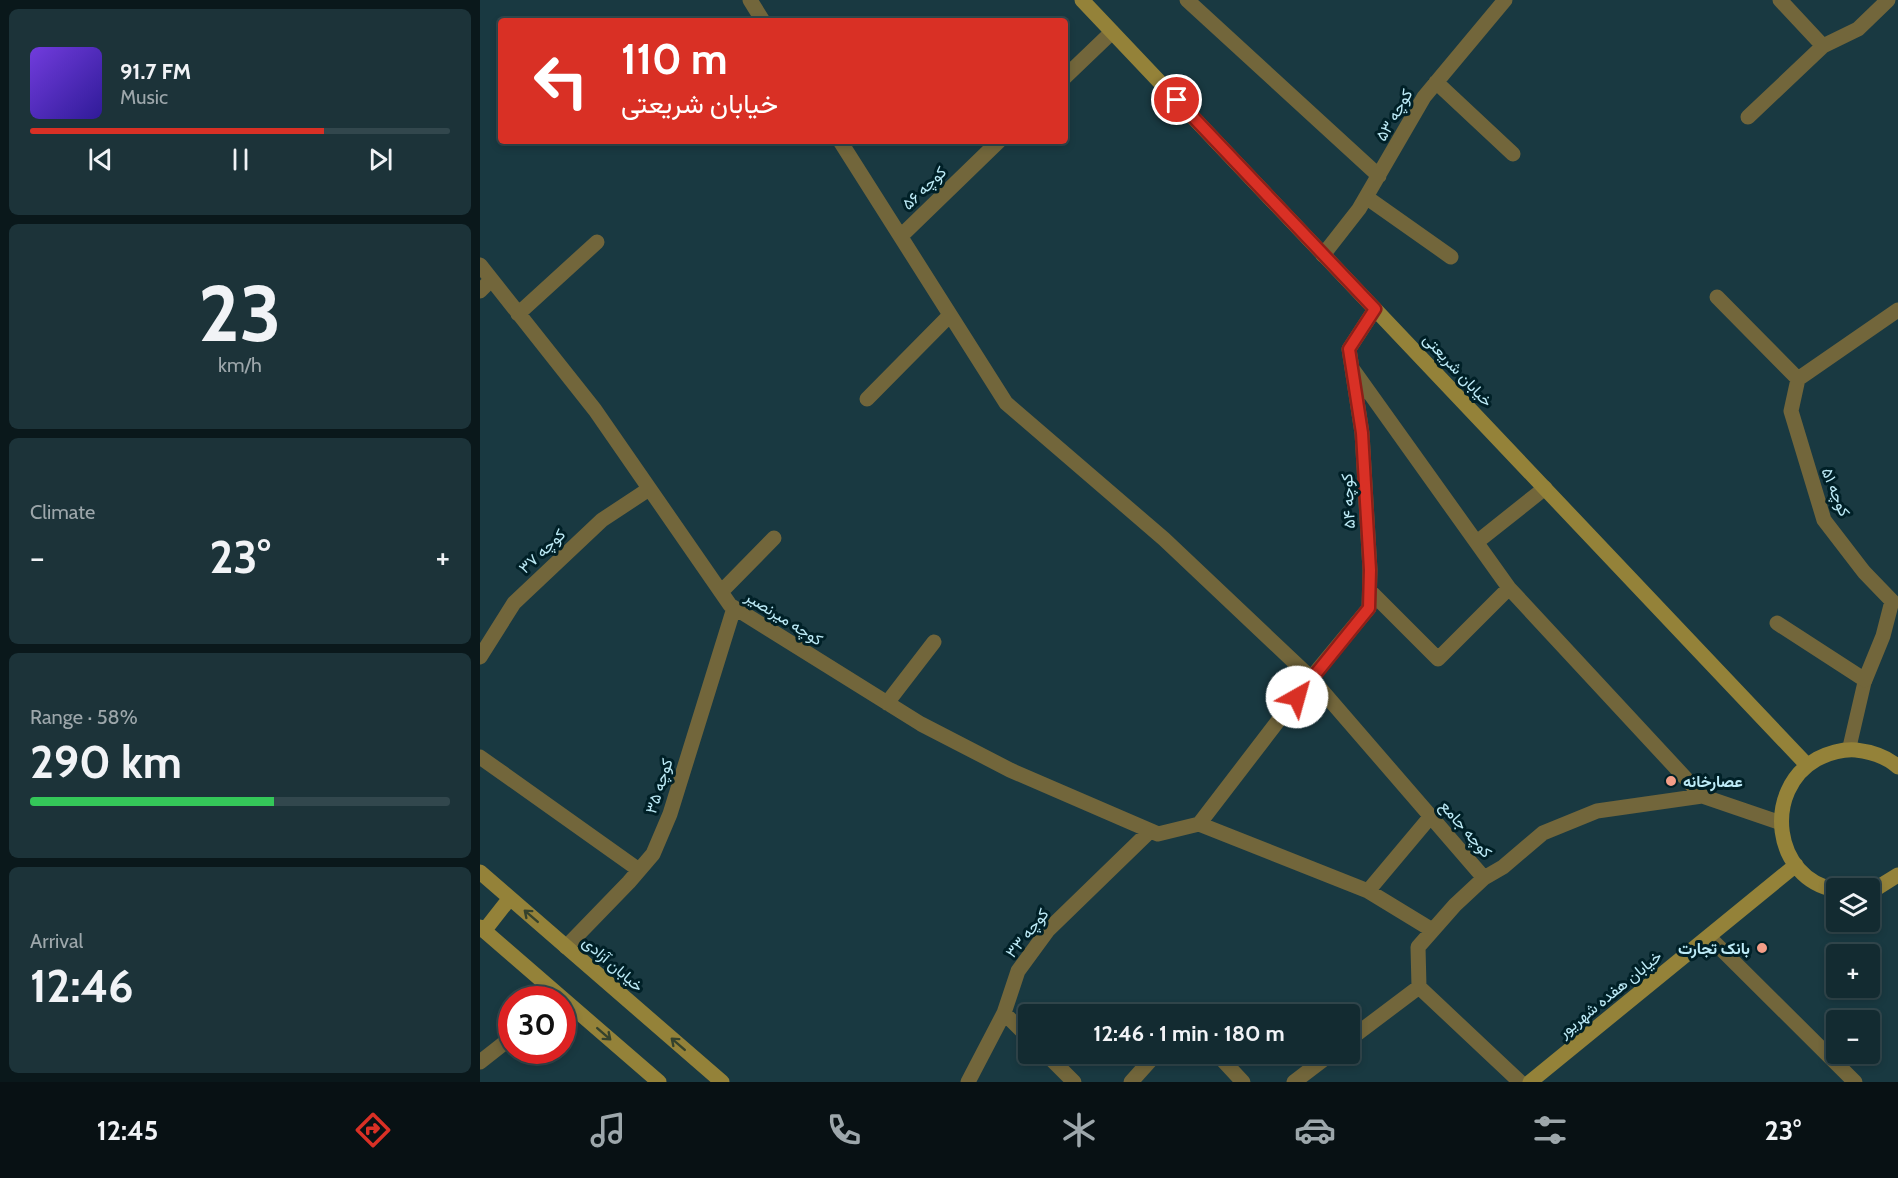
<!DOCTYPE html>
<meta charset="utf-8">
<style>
:root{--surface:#132b31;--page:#1c3339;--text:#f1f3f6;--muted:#9da7ab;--line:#32474d;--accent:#d93025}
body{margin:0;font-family:Cabin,Vazirmatn,sans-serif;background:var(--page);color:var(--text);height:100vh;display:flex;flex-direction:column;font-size:22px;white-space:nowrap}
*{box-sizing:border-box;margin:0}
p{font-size:20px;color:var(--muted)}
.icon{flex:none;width:33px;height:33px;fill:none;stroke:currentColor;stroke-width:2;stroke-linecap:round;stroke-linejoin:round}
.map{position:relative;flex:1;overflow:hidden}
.drawer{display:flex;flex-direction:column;gap:9px;padding:9px;background:#0a181b;width:480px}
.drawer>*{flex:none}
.hud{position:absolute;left:18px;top:18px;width:570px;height:126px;border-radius:6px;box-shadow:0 3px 9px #0003,0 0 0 2px var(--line);background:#d93025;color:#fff;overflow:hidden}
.controls{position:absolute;left:1346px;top:878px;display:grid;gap:12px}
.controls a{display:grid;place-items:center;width:54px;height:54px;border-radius:6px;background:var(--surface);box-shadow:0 3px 9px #0003,0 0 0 2px var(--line);font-size:30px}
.speed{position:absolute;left:18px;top:986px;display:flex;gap:12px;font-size:30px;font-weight:700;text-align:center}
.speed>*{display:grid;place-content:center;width:78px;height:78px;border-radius:50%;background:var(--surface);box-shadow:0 3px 9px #0003,0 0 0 2px var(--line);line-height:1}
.speed .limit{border:9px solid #d22;background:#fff;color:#111}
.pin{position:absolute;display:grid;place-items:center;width:51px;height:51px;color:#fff;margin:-26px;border:3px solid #fff;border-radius:50%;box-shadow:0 2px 6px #0007}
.me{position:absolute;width:66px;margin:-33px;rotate:38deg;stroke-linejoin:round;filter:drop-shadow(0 0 4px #0008)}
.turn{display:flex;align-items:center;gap:21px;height:126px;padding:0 24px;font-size:27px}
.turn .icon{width:78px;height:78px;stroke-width:2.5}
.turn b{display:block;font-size:42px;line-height:51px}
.big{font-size:45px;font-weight:800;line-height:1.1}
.drawer .tile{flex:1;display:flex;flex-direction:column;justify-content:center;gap:9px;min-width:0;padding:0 21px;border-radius:9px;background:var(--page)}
.drawer .dial{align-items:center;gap:0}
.dial b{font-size:78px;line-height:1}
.song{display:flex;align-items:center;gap:18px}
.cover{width:72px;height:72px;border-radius:9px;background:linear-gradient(135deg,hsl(260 70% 55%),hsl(250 70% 35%))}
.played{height:6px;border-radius:3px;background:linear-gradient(90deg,var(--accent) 70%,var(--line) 70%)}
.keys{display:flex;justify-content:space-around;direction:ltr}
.heat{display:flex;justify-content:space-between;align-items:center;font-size:33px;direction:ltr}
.charge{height:9px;border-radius:4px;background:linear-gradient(90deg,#34c759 58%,var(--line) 0)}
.trip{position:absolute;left:538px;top:1004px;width:342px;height:60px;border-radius:6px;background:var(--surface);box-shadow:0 3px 9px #0003,0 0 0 2px var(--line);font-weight:800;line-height:60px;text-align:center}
.tab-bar{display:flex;height:96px;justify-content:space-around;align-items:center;background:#081114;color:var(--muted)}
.tab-bar .icon{width:42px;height:42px}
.tab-bar .active{color:var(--accent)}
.tab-bar b{font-size:27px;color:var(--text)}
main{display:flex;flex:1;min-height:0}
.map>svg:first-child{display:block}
</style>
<main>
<section class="drawer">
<div class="tile">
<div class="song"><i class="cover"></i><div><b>91.7 FM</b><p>Music</p></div></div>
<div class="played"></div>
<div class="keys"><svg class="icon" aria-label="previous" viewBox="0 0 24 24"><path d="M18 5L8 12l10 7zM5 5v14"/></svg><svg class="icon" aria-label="pause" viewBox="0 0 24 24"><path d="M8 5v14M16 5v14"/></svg><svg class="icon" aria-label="next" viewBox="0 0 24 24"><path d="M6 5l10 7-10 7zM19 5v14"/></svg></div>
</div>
<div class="tile dial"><b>23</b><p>km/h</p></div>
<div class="tile"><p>Climate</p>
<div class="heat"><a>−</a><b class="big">23°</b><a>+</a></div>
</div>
<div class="tile"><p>Range · 58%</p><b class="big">290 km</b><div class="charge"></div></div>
<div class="tile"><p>Arrival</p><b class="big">12:46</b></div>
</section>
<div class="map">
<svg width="1418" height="1082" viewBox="0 0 1418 1082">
<rect width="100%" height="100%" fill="#193941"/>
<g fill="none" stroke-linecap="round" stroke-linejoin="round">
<path stroke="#72663b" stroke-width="14" d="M1369,749L1385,680"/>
<path stroke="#72663b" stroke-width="15" d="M270,0L283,21
M707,0L899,176
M1300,0L1343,46L1378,29L1408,0
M585,77L632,32
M956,82L1033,154
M1268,117L1343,46
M360,141L526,403L684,539L831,678L1004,878L1023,867L1063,833L1117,811L1222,796
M886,197L971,257
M421,236L519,141
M843,255L879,209L944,97L1025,0
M0,265L115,410L250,605L441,724L530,770L678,834L719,824
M0,291L11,280
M1237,297L1318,379
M895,309L869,349L882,433L890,570L889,608L831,678L719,824L888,891L952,930
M38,314L117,242
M874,371L1029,588L1222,796L1301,823
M387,399L470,315
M997,542L1065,488
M890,591L958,659L1029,588
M241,592L294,538
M1297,623L1385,680L1403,636L1412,601L1384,572L1344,520L1311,411L1318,379L1418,310
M0,657L34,603L122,520L169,489
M407,703L454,642
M0,757L159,870
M1004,878L975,905L938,947L939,987L1040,1082
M888,891L951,816
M1229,937L1375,1082
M86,947L149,882L173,854L190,814L254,608
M524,1013L549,1038
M870,1039L939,987
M565,1053L594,1082
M736,1053L763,1082
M0,1062L32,1037
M488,1082L524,1013L538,971L568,930L670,831
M651,1082L677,1053
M814,1082L852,1053"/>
<path stroke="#948239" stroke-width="15" d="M602,0L1327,765
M0,872L242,1082
M1356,890C1293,879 1282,790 1337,759C1349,753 1363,749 1376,750C1392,752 1406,756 1418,767
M1389,890L1397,888L1418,875
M0,927L179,1082
M4,931L30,898
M1050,1082L1316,865"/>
</g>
<defs><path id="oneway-shaft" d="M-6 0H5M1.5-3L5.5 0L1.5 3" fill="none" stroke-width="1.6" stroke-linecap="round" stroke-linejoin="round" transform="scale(1.5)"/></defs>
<g stroke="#34422d">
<use href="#oneway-shaft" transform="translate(51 916) rotate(-139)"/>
<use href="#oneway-shaft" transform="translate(124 1034) rotate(41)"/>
<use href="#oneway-shaft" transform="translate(198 1044) rotate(-139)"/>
</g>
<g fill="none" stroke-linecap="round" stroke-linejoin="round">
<g stroke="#8d1f18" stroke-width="15">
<path id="route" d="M697,100L895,309L869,349L882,433L890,570L889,608L817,697"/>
</g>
<use href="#route" stroke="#d93025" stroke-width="10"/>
</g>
<g fill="#f49e88" stroke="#002027" stroke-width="2">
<circle cx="1191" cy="781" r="6"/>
<circle cx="1282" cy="948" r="6"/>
</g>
<g text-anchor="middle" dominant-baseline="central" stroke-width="6" stroke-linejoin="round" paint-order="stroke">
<g font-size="16" fill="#bdebf7" stroke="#002027">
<text transform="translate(914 115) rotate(-60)">کوچه ۵۳</text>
<text transform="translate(444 188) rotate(-44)">کوچه ۵۶</text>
<text transform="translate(978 370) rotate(47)">خیابان شریعتی</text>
<text transform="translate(1356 492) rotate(68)">کوچه ۵۱</text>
<text transform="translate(868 501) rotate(-93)">کوچه ۵۴</text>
<text transform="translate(62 551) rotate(-43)">کوچه ۳۷</text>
<text transform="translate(304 618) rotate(32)">کوچه میرنصیر</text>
<text transform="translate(179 786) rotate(-72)">کوچه ۳۵</text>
<text transform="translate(986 829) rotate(49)">کوچه جامع</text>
<text transform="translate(547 933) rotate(-51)">کوچه ۳۳</text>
<text transform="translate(133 964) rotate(41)">خیابان آزادی</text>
<text transform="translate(1130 994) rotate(-39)">خیابان هفده شهریور</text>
</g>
<g font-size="16" font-weight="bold" fill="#bdebf7" stroke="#002027" text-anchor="start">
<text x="1203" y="781">عصارخانه</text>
<text x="1270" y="948" text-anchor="end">بانک تجارت</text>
</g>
</g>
</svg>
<div class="controls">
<a><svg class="icon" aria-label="layers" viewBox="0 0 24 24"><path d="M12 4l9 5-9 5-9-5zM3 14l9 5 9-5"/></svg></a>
<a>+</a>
<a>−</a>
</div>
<div class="speed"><div class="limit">30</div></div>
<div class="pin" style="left:697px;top:100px;background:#d93025"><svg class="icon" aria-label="arrive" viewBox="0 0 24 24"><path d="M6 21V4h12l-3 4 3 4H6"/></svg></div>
<svg class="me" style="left:817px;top:697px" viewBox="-20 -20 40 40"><circle r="19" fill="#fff"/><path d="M0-13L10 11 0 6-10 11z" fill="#d93025"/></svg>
<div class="trip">12:46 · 1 min · 180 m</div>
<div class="hud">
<div class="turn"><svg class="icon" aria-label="left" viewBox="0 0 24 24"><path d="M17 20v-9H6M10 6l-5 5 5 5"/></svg><div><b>110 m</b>خیابان شریعتی</div></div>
</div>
</div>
</main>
<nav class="tab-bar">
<b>12:45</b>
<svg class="icon active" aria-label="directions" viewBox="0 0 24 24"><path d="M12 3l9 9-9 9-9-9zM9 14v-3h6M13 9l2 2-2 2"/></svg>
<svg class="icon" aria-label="music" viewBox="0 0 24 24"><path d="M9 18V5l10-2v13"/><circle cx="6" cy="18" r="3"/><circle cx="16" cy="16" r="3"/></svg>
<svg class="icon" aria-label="phone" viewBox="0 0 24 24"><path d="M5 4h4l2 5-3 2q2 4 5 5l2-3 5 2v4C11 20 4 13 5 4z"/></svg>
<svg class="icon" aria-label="climate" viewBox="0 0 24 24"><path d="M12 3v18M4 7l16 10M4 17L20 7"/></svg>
<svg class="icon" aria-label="car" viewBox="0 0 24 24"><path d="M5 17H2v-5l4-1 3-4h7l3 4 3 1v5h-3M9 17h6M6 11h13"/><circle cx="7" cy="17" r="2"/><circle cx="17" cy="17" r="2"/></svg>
<svg class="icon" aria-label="filters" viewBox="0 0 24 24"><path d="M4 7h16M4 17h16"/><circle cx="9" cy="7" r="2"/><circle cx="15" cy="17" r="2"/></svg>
<b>23°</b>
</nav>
